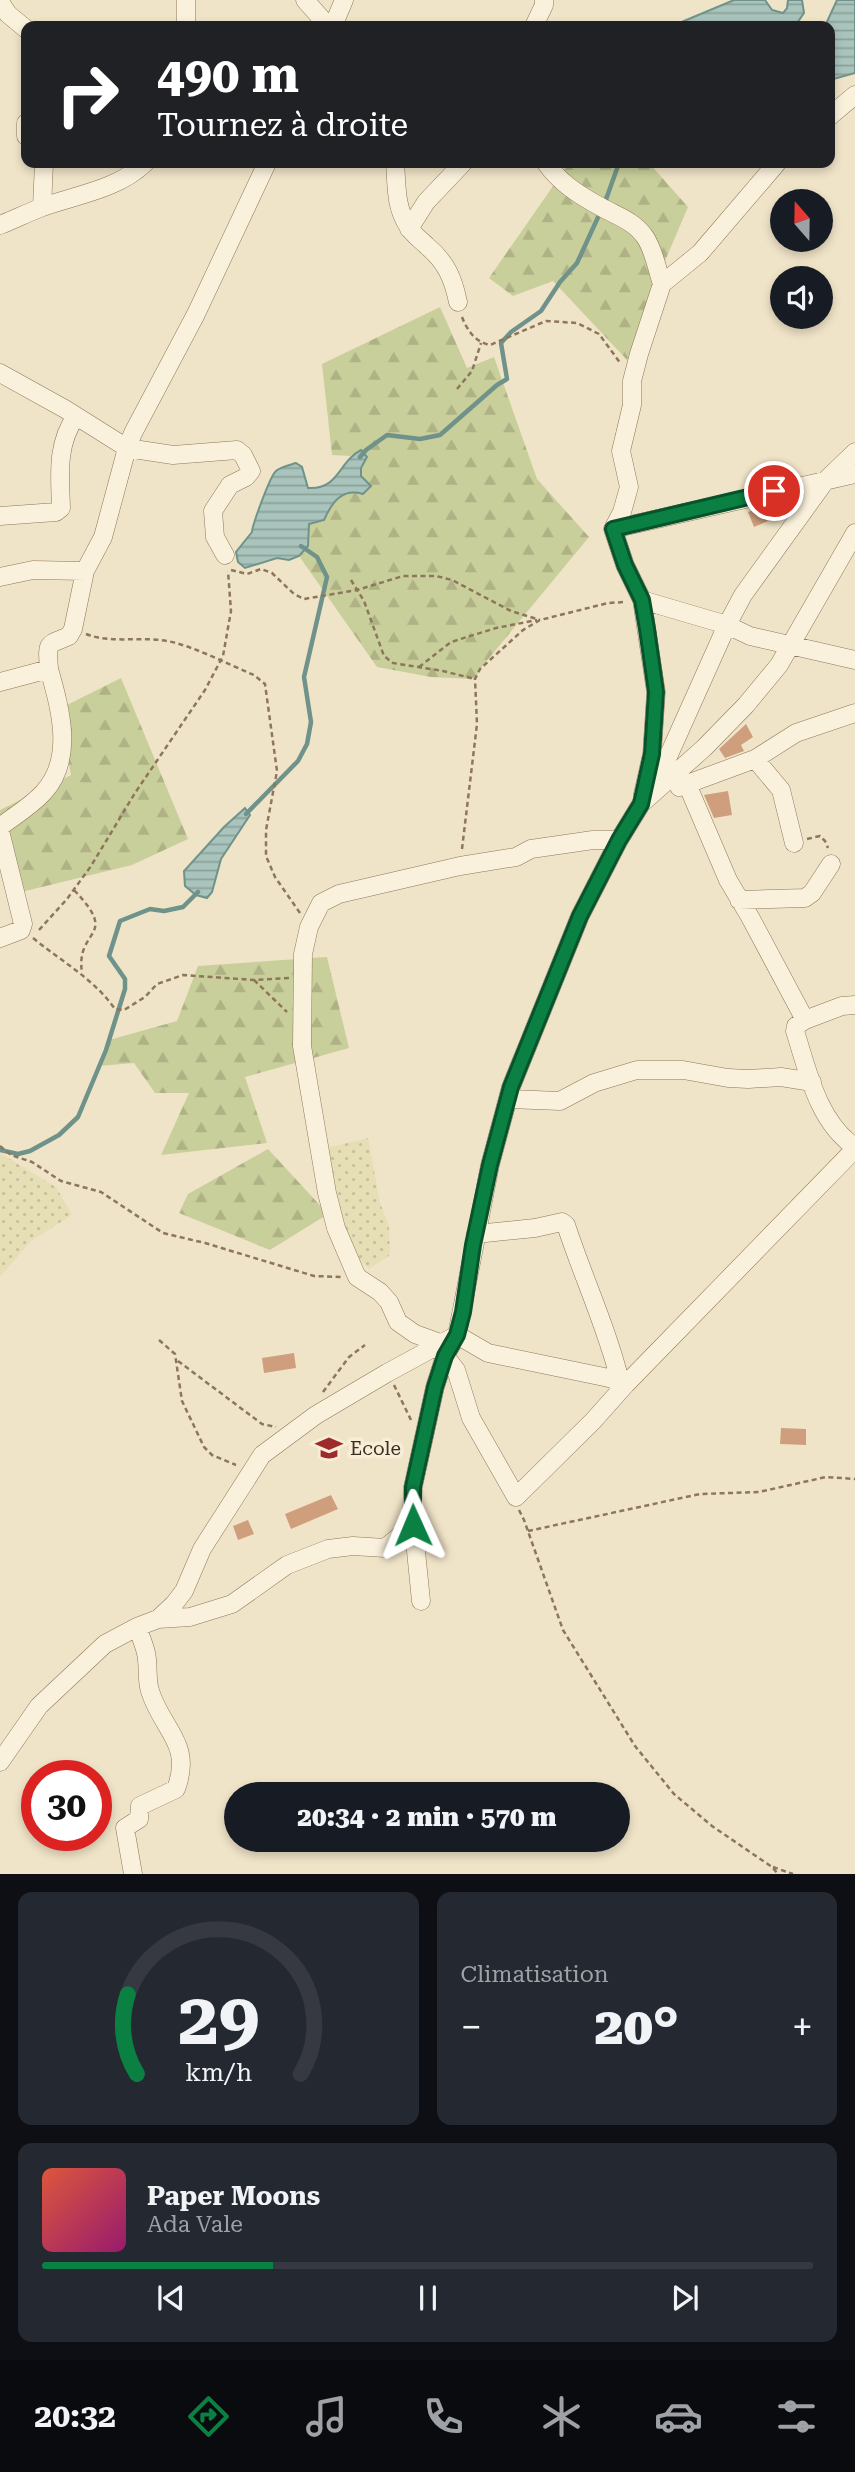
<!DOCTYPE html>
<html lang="fr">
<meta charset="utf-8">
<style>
:root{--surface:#171b24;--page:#242831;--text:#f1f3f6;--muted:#9ea1a6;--line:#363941;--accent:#0b8043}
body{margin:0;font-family:"Roboto Serif",serif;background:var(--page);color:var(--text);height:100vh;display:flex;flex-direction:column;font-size:26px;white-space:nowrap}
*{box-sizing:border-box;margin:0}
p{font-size:23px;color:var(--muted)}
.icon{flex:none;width:38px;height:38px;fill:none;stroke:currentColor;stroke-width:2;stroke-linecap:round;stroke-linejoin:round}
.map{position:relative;height:1874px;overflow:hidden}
.drawer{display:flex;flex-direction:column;gap:18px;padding:18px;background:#0d0f14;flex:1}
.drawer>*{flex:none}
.hud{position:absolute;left:21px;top:21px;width:814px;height:147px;border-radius:14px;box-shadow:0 4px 10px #0003;background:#202124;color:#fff;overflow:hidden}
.needle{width:46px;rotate:340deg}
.fabs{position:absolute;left:770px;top:189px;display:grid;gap:14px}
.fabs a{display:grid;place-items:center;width:63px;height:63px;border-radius:50%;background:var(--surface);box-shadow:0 4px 10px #0003;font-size:35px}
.speed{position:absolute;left:21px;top:1760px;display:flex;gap:14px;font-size:35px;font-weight:700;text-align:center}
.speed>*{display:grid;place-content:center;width:91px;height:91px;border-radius:50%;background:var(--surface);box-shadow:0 4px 10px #0003;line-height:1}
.speed .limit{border:10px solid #d22;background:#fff;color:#111}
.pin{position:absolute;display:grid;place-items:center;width:60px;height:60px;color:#fff;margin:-30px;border:4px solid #fff;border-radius:50%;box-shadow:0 2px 7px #0007}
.me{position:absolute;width:77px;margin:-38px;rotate:359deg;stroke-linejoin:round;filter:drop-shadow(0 0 5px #0008)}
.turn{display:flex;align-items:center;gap:24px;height:147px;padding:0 21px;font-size:32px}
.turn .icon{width:91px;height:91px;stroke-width:2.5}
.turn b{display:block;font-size:49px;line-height:60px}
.big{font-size:52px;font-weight:800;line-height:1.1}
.drawer .card{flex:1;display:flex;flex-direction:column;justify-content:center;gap:10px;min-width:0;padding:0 24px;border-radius:14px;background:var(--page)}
.drawer .dial{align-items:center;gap:0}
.dial svg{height:182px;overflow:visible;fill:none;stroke:var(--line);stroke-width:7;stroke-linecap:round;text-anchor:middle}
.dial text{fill:var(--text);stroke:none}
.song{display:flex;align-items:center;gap:21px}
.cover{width:84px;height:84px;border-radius:10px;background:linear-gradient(135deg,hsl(10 70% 55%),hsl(320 70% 35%))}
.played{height:7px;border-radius:4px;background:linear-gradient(90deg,var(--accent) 30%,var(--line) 30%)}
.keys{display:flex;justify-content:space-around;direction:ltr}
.heat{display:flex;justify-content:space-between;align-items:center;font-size:38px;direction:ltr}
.drawer .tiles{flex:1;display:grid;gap:18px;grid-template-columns:1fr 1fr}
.card:last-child{grid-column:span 2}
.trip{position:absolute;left:224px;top:1782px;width:406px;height:70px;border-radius:35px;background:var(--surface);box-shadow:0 4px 10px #0003;font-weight:800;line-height:70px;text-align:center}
.dock{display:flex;height:112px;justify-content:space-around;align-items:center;background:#090b0e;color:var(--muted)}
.dock .icon{width:49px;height:49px}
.dock .selected{color:var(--accent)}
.dock b{font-size:32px;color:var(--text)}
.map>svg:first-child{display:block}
</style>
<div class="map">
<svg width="855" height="1874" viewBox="0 0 855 1874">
<defs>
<pattern id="farmland-dots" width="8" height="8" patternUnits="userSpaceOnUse" patternTransform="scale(1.75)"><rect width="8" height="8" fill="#e6deb5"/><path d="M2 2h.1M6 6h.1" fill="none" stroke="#c6bf9b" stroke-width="1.8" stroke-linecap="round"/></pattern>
<pattern id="forest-firs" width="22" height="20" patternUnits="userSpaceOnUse" patternTransform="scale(1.75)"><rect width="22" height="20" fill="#c9cf9b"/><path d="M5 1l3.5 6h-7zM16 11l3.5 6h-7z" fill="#aeb285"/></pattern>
<pattern id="water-rules" width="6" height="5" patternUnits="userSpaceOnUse" patternTransform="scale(1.75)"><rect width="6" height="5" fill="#a9c4bc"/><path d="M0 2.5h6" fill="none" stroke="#8ba098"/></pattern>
</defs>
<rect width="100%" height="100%" fill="#f0e4c8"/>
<path fill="url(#farmland-dots)" d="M368,1138L380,1203L389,1226L390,1255L369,1269L344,1242L327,1159L330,1147Z
M0,1153L56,1187L72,1215L31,1241L0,1277Z"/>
<path fill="url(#forest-firs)" d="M569,163H608L611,165L649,163L688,207L659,275L627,360L553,281L513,296L489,278Z
M440,307L467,368L494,357L537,479L589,537L480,669L475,679L431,677L377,667L299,556L308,546L309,524L324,520L333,500L353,491L361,476V468L367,457L361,450L350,456L332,455L322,364Z
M121,678L188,839L132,865L9,895L0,863V810L71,775L59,709Z
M327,957L349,1048L245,1077L267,1143L161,1155L189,1093H155L134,1063L99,1066L109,1040L177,1021L198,966Z
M268,1149L328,1214L270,1250L179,1213L188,1194Z"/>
<path fill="url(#water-rules)" stroke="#6f938a" stroke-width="2" d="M734,0H765L772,10L783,13L787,8L788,0H802L804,13L795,26H672Z
M837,0H855V73L830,80V26H825Z
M361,450L367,457L361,468V476L371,486L363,494C342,488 332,502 324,520L309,524L308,546L299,556L289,560L277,558L245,568L238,562L236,552L252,532C252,526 270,476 276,471C280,467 290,465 296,463L302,467L308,488C339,490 338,462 361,450Z
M245,808L250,815L221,859L212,892L207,898L196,895L185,886L184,871L224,827Z"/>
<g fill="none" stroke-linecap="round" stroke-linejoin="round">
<path stroke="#6f938a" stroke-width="4.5" d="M604,205L619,163
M360,457L366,450L387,435L420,439L440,435L497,385L507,379L501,343L511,332L541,311L560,282L577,263L600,213
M246,814L298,761L307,744L311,722L304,677L327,577L317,557L301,546
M0,1150L18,1154L30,1151L59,1135L78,1117L106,1050L125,989V979L109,956L120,921L150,909L164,911L183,907L198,892"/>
</g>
<path fill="#cf9f7d" d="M770,505L775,518L754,527L748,512Z
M746,724L753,737L741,745L744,751L725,758L719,749Z
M728,791L732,815L714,818L704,795Z
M294,1353L296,1368L264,1373L262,1358Z
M781,1428L806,1429V1445L780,1444Z
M331,1495L338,1509L291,1529L285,1514Z
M248,1520L254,1534L238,1540L233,1526Z"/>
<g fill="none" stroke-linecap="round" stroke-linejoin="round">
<g stroke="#8d765c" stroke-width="19">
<path id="minor" d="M186,0V26
M305,0L328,26
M0,2L8,14L26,29
M333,26L344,0
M534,26L544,5V0
M830,116L855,95
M26,123V136
M395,163C397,186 395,206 408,226C412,234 421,240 427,246C446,262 453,278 458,302
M546,163C560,183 579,195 601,207C617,216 634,221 645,237C654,250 657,269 662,284
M777,163L700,253L662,284L639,354L632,381V405L621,451L629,487L622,512L613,529L625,565L642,600L727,625L750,636L855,660
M42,207L44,163
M0,225C13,220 27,213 40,208C75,195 117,190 145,163
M409,229L426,202L463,163
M0,373L65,409L127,448L173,455L237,450L243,455L251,471L246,477L230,485L213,511L215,537L225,555
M0,516L56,512L61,508C60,475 56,445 76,416
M613,529L855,474
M0,577L33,570L85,571
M642,600L656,692L652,754L643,794
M0,682L49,669C47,641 46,646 69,636L73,629L85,571L103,537L127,448L133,433L196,314L267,163
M755,759L781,790L794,843
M687,784L728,880L750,917L805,1020L796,1026L795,1031C808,1072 818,1122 855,1147
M679,787L755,759L796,733L855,713
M654,788L727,625L743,595L826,480L855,452
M0,827C14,816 31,806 43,793C75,759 60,708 49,669
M0,831L23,924L21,930L0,938
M739,900L805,898L812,893L831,864
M805,1020L842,1006L855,1005
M509,1099L560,1101L594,1083L637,1070H683L728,1078L748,1079L781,1077L812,1082
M476,1234L535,1228L562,1222L566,1225C583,1277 607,1328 620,1381
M440,1343L415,1334L398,1322L389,1302L380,1292L357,1277L336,1228L327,1193L302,1046L303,954L309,927L321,903L339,894L460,866L516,857L531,849L593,840H619
M445,1356L456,1370L471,1418L516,1497L593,1421L626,1384
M421,1601L412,1511L413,1487L435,1387L445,1356L457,1335L488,1353L609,1378L626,1384L855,1149
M158,1619L190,1617L232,1604L287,1565L328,1549L353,1546L385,1548L413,1525
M0,1762L39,1706L105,1644L137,1627L158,1619L174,1604L184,1591L202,1549L262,1455L316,1415L387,1373L457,1335L490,1165L511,1087L580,916L619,840L641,804L704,748L746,705L779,665L855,533
M133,1874L125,1828L139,1819L140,1806L176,1789C193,1743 162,1730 150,1691C146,1678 149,1666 146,1653C144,1644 140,1635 137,1627"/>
</g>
<path stroke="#8d765c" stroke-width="2.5" stroke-dasharray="5 3.5" stroke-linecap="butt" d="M462,317C467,330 475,342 490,345L546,321L577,323L599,334L621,364
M457,389L472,371L481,343
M231,570L247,574L261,569L272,573L294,594L304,599L357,590L403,576H436L452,580L511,611L540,620
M351,580L364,601L384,656L393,663L443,671L475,679
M86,634C111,644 140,636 167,641C194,646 227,664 254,675L265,684L277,771L266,830V856L275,877L300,913
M419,667L451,642L496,628L537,620
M807,839L820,836L825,841L828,848
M462,849L477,724L475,679L480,669L523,630L540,620L608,603L625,602
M74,890C121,939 75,927 82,973
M39,930L67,899L91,866L135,793L205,690L223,656L231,611L228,571
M33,938C62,962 93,978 115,1009L124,1010L145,997L157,984L183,975L254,980L289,978
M254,980L287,1012
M0,1146L11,1155L32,1162L61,1181L101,1192L163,1233L205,1243L314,1276L341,1277
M159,1340L175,1354L182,1401L204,1447L212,1455L236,1465
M178,1361L262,1424L276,1427
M394,1385L411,1420
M323,1392L349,1357L365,1345
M519,1510L524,1520L563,1630L635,1746L674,1794L712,1826L772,1867L778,1874
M528,1531L700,1494L759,1492L826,1477L855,1479
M773,1867L793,1874"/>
<use href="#minor" stroke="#faf1dc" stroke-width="18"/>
</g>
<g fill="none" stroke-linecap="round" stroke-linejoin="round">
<g stroke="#07532c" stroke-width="18">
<path id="route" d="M413,1525V1487L435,1387L445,1356L457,1335L463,1312L473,1245L490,1165L511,1087L580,916L619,840L641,804L652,754L656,692L647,629L642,600L625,565L613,529L774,491"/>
</g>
<use href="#route" stroke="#0b8043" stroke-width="12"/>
</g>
<defs>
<g id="school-bare" transform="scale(2.1)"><path d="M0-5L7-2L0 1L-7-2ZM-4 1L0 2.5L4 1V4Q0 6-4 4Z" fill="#9e2a2b" stroke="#f7eed8" stroke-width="2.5" paint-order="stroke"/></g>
</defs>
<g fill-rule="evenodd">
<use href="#school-bare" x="329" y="1448"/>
</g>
<g text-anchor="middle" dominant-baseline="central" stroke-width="7" stroke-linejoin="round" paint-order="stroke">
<g font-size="19" fill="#3d2e20" stroke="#f7eed8" text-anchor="start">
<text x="350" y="1448">Ecole</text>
</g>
</g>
</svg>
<div class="fabs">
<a><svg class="needle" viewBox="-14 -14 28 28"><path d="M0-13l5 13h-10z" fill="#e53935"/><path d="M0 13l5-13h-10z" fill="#9ea1a6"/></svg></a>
<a><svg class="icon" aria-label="sound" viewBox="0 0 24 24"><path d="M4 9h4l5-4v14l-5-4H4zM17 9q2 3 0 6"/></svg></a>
</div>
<div class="speed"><div class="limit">30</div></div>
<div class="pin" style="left:774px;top:491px;background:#d93025"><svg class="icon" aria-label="arrive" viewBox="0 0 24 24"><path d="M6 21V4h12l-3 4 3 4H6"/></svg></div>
<svg class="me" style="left:413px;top:1525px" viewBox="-20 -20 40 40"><path d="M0-17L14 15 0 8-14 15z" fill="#0b8043" stroke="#fff" stroke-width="4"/></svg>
<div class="trip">20:34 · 2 min · 570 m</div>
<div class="hud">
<div class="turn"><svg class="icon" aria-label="right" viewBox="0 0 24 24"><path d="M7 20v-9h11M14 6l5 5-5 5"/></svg><div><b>490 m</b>Tournez à droite</div></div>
</div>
</div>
<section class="drawer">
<div class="tiles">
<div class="card dial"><svg viewBox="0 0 100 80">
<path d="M14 69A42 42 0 1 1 86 69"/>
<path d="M14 69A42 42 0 0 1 10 34" stroke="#0b8043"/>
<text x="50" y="56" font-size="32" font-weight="700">29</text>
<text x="50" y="72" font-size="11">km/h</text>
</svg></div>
<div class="card"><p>Climatisation</p>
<div class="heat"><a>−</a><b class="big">20°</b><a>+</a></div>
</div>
<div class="card">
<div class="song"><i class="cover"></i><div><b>Paper Moons</b><p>Ada Vale</p></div></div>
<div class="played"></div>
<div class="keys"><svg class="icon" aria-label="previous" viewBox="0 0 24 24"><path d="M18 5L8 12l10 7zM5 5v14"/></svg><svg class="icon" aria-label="pause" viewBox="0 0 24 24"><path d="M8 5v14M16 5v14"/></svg><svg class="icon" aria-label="next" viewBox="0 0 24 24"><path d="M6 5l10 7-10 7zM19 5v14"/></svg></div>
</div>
</div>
</section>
<nav class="dock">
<b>20:32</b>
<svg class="icon selected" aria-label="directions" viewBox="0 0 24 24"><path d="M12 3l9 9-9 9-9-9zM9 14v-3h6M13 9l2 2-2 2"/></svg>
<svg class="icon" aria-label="music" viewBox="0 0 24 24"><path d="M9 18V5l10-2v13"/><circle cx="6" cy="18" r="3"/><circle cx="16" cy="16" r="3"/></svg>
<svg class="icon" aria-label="phone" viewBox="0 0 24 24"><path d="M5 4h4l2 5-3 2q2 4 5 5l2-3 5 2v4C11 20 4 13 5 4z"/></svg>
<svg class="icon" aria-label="climate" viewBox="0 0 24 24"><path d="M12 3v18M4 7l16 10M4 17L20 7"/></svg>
<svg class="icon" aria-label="car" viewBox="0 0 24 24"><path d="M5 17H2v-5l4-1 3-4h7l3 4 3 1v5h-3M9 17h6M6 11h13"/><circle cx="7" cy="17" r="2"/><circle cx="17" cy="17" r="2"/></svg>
<svg class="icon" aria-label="filters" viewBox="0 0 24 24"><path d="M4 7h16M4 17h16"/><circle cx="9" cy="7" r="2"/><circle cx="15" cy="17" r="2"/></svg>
</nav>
